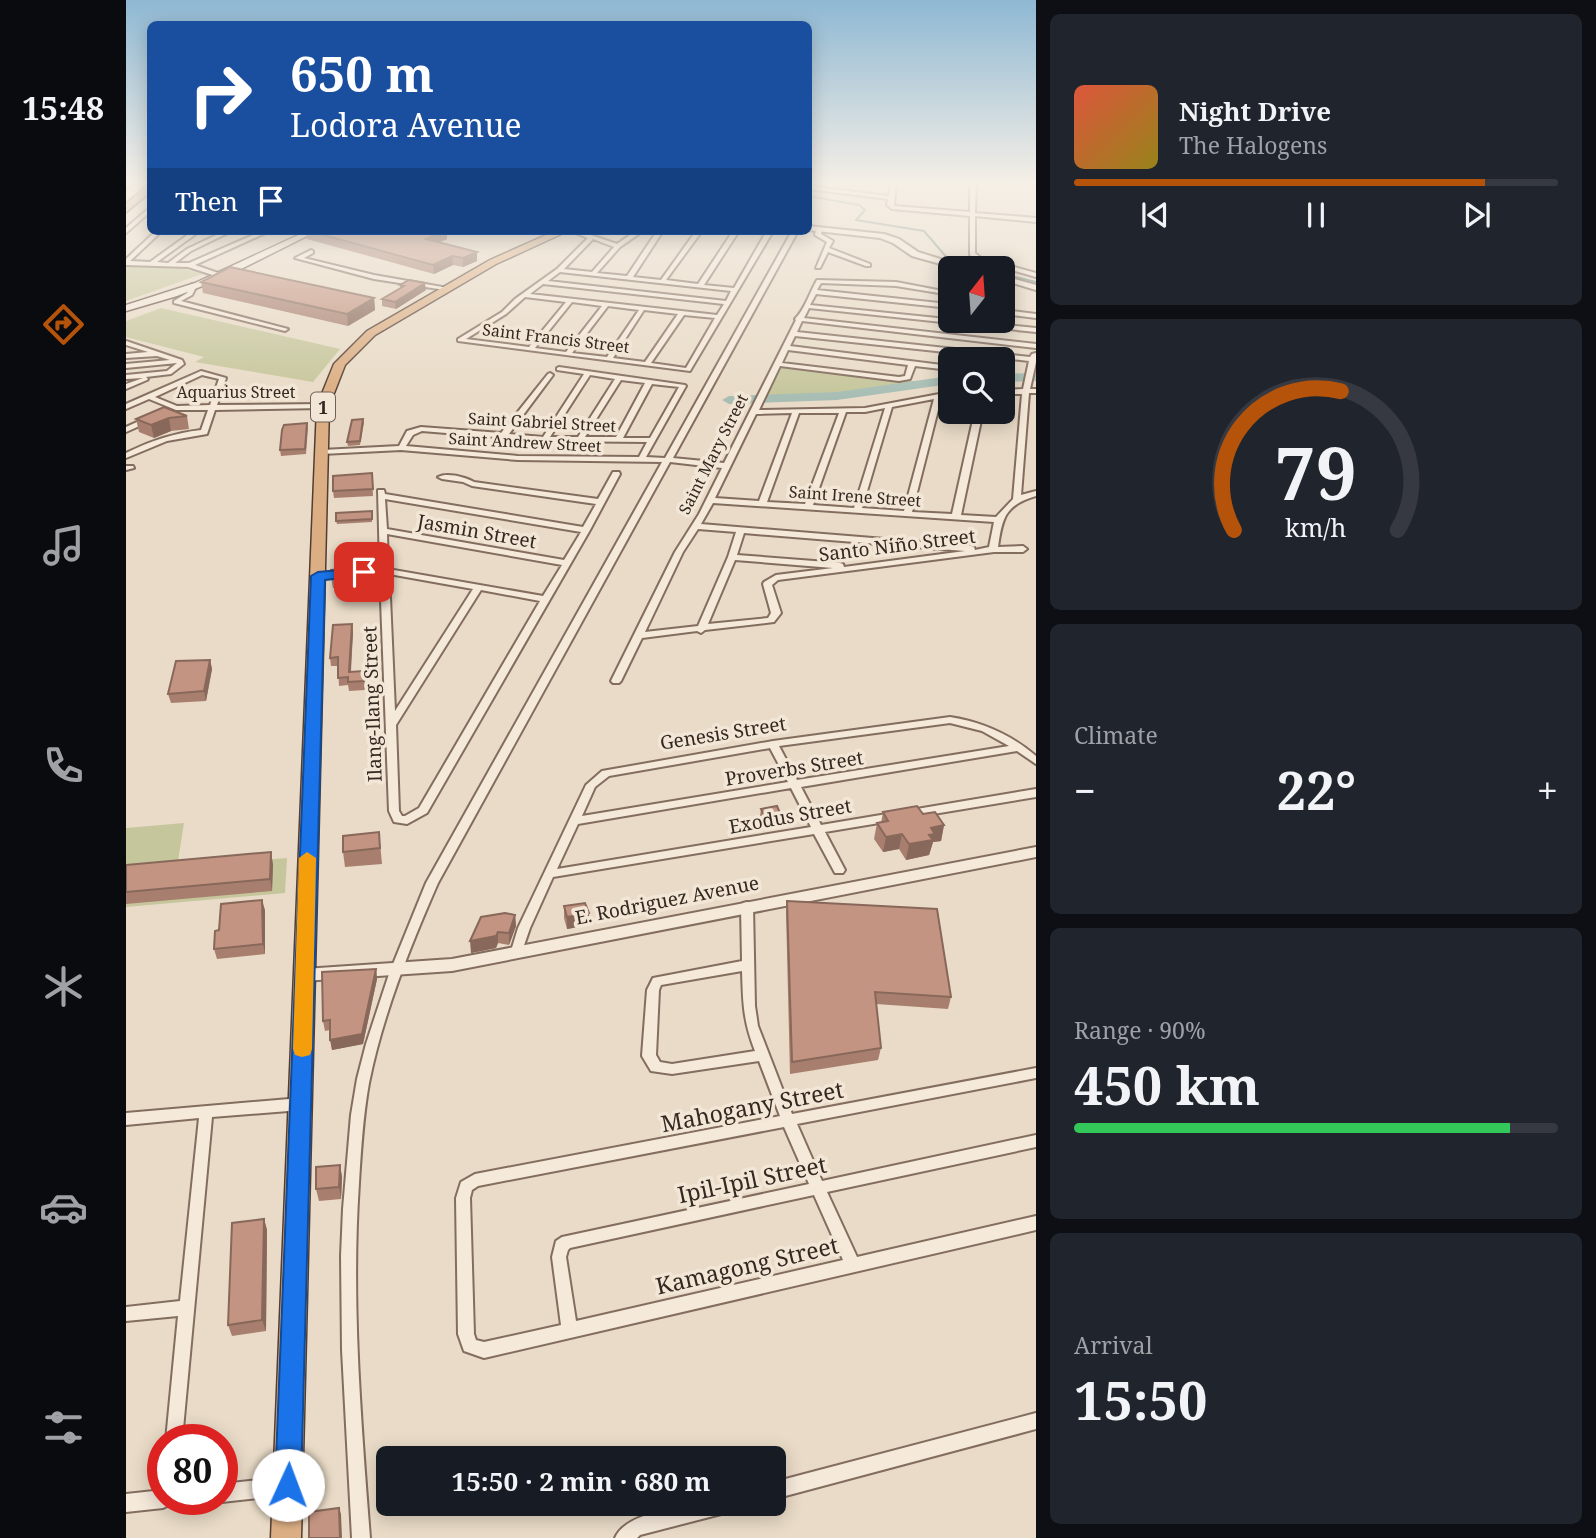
<!DOCTYPE html>
<meta charset="utf-8">
<style>
:root{--surface:#171b24;--page:#20242c;--text:#f1f3f6;--muted:#9ea1a6;--line:#363941;--accent:#b45309}
body{margin:0;font-family:"Noto Serif",serif;background:var(--page);color:var(--text);height:100vh;display:flex;flex-direction:column;font-size:26px;white-space:nowrap}
*{box-sizing:border-box;margin:0}
p{font-size:23px;color:var(--muted)}
.icon{flex:none;width:38px;height:38px;fill:none;stroke:currentColor;stroke-width:2;stroke-linecap:round;stroke-linejoin:round}
.map{position:relative;flex:1;overflow:hidden}
.sheet{display:flex;flex-direction:column;gap:14px;padding:14px;background:#0d0f14;width:560px}
.sheet>*{flex:none}
.banner{position:absolute;left:21px;top:21px;width:665px;height:214px;border-radius:10px;box-shadow:0 4px 18px #0003;background:#1a4fa0;color:#fff;overflow:hidden}
.needle{width:46px;rotate:17deg}
.tools{position:absolute;left:812px;top:256px;display:grid;gap:14px}
.tools a{display:grid;place-items:center;width:77px;height:77px;border-radius:10px;background:var(--surface);box-shadow:0 4px 18px #0003;font-size:35px}
.speed{position:absolute;left:21px;top:1424px;display:flex;gap:14px;font-size:35px;font-weight:700;text-align:center}
.speed>*{display:grid;place-content:center;width:91px;height:91px;border-radius:50%;background:var(--surface);box-shadow:0 4px 18px #0003;line-height:1}
.speed .limit{border:10px solid #d22;background:#fff;color:#111}
.pin{position:absolute;display:grid;place-items:center;width:60px;height:60px;color:#fff;margin:-30px;border-radius:14px;box-shadow:0 4px 10px #0006}
.me{position:absolute;width:77px;margin:-38px;rotate:2deg;stroke-linejoin:round;filter:drop-shadow(0 0 5px #0008)}
.turn{display:flex;align-items:center;gap:24px;height:147px;padding:0 28px;font-size:32px}
.turn .icon{width:91px;height:91px;stroke-width:2.5}
.turn b{display:block;font-size:49px;line-height:60px}
.then{display:flex;align-items:center;height:66px;padding:0 28px;background:#0003;gap:14px;font-size:26px}
.big{font-size:52px;font-weight:700;line-height:1.1}
.sheet .widget{flex:1;display:flex;flex-direction:column;justify-content:center;gap:10px;min-width:0;padding:0 24px;border-radius:10px;background:var(--page)}
.sheet .dial{align-items:center;gap:0}
.dial svg{height:182px;overflow:visible;fill:none;stroke:var(--line);stroke-width:7;stroke-linecap:round;text-anchor:middle}
.dial text{fill:var(--text);stroke:none}
.song{display:flex;align-items:center;gap:21px}
.cover{width:84px;height:84px;border-radius:10px;background:linear-gradient(135deg,hsl(10 70% 55%),hsl(50 70% 35%))}
.played{height:7px;border-radius:4px;background:linear-gradient(90deg,var(--accent) 85%,var(--line) 85%)}
.keys{display:flex;justify-content:space-around;direction:ltr}
.heat{display:flex;justify-content:space-between;align-items:center;font-size:38px;direction:ltr}
.charge{height:10px;border-radius:5px;background:linear-gradient(90deg,#34c759 90%,var(--line) 0)}
.trip{position:absolute;left:250px;top:1446px;width:410px;height:70px;border-radius:10px;background:var(--surface);box-shadow:0 4px 18px #0003;font-weight:700;line-height:70px;text-align:center}
main{display:flex;flex:1;min-height:0}
.dock{display:flex;flex-direction:column;width:126px;justify-content:space-around;align-items:center;background:#090b0e;color:var(--muted)}
.dock .icon{width:49px;height:49px}
.dock .current{color:var(--accent)}
.dock b{font-size:32px;color:var(--text)}
.map>svg:first-child{display:block}
</style>
<main>
<nav class="dock">
<b>15:48</b>
<svg class="icon current" aria-label="directions" viewBox="0 0 24 24"><path d="M12 3l9 9-9 9-9-9zM9 14v-3h6M13 9l2 2-2 2"/></svg>
<svg class="icon" aria-label="music" viewBox="0 0 24 24"><path d="M9 18V5l10-2v13"/><circle cx="6" cy="18" r="3"/><circle cx="16" cy="16" r="3"/></svg>
<svg class="icon" aria-label="phone" viewBox="0 0 24 24"><path d="M5 4h4l2 5-3 2q2 4 5 5l2-3 5 2v4C11 20 4 13 5 4z"/></svg>
<svg class="icon" aria-label="climate" viewBox="0 0 24 24"><path d="M12 3v18M4 7l16 10M4 17L20 7"/></svg>
<svg class="icon" aria-label="car" viewBox="0 0 24 24"><path d="M5 17H2v-5l4-1 3-4h7l3 4 3 1v5h-3M9 17h6M6 11h13"/><circle cx="7" cy="17" r="2"/><circle cx="17" cy="17" r="2"/></svg>
<svg class="icon" aria-label="filters" viewBox="0 0 24 24"><path d="M4 7h16M4 17h16"/><circle cx="9" cy="7" r="2"/><circle cx="15" cy="17" r="2"/></svg>
</nav>
<div class="map">
<svg width="910" height="1538" viewBox="0 0 910 1538">
<rect width="100%" height="100%" fill="#e9dbc7"/>
<path fill="#c6c69c" d="M0,264L51,267L76,274L0,301Z
M35,308L214,349L187,382L69,362L78,357L0,337V321Z
M654,367L783,380L791,382L711,395L639,398Z
M58,823L51,867L161,858L159,893L0,907V828Z"/>
<g fill="none" stroke-linecap="round" stroke-linejoin="round">
<path stroke="#708b81" stroke-width="2" d="M682,196L733,205L739,210L730,220L798,231L822,259L855,268
M877,274L910,282"/>
<path fill="#a8beb4" fill-rule="evenodd" d="M910,373V381L877,382V374Z
M824,376V384L711,400L603,404L596,400L603,396L711,392Z"/>
<g stroke="#836d5f" stroke-width="4">
<path id="minor" d="M765,181H770L768,206L844,212V181H850L849,213L910,218V222L849,216V253L855,258L910,273V277L851,260L844,255V216L766,209L761,205L762,199L682,189V186L763,196Z
M21,210H24V212L0,233V228Z
M693,227L696,229L695,234L707,241L703,248L744,264V266H740L702,252L694,268H690L701,242L689,235L690,229Z
M30,231H36L4,261L24,262L67,231H74L31,262L42,263L61,249L99,231H106L65,251L49,263H63L136,231H144L69,265L95,274V276L93,277L62,267L0,265V259Z
M444,231H453L491,244L510,231H517L494,247L471,273L501,276L531,231H537L507,277L535,280L570,231H576L540,280L572,284L607,231H613L578,285L608,288L639,234L620,231H640L646,233L564,371L332,341V339L376,312L389,299L431,269L462,238ZM467,239L488,247L466,272L438,269ZM434,272L605,291L600,301L422,281ZM417,284L598,304L591,315L404,294ZM399,297L440,302L403,347L340,339L380,314ZM446,302L476,306L440,352L409,348ZM482,306L513,310L481,357L446,353ZM518,310L552,314L519,362L487,358ZM558,315L589,318L560,368L525,363Z
M666,231H672L547,458L598,463L670,320L669,319C679,309 683,294 691,280L770,282L817,291L822,295L820,304H824V308L690,294L684,305L910,328V332L683,308L678,318L910,344V348L676,321L671,332L904,357L906,354L910,353V362L904,389H910V393H903L895,495L910,491V496C879,505 876,518 872,547L897,546L901,549L897,552H868L652,580L646,585L655,613L648,622L579,630L575,633L571,631L516,638L495,681L493,683H487L485,681L549,552L573,514L596,468L544,462L312,883C284,947 257,1014 243,1083C237,1116 235,1150 233,1183C225,1302 235,1420 244,1538H226L216,1350L215,1256L217,1209L225,1115L231,1079L240,1044L263,974L300,883L536,462L392,460L275,450L196,454L192,452L196,450L273,446L281,431L295,427L375,433L422,374L424,373L427,375L383,434L417,437L458,374L431,370V368L433,367L559,385L560,386L520,457L539,458ZM695,283L770,286L813,293L816,296L813,303L691,290ZM669,336L903,361L897,389L877,390V394H896L887,499L870,517L835,515L857,411H849L826,514L786,512L815,398L824,396V392L739,408L633,410L654,366L773,381L784,379L789,366L824,370V366L664,346ZM662,350L782,365L779,376L773,377L656,363ZM464,375L489,379L452,437H424ZM495,380L519,383L490,437H459ZM526,384L553,387L524,438H497ZM808,399L778,511L736,508L766,407ZM759,408L728,508L687,505L720,412H739ZM666,413L633,501L589,498L630,414ZM673,413H713L679,504L641,502ZM296,431L419,441L521,442L513,457L392,456L280,446L287,435ZM587,503L868,522L863,547L849,550L848,547L845,546L575,524ZM572,529L610,532L602,557L572,626L519,632L557,552ZM618,533L839,551L718,567L717,564L714,563L611,555ZM609,560L707,568L650,575L638,582L637,584L645,613L642,618L582,624Z
M185,250L187,251V253L178,258L248,275L322,288L319,290L248,279L169,258Z
M66,284L71,285L66,295L55,301L162,329L159,331L48,303V301L61,293Z
M877,310L910,314V318L877,314Z
M0,341L56,360L58,364L45,374L20,377L22,379L21,380L0,389V384L17,378L0,379V375L41,371L51,363L0,368V364L44,360L31,356L0,358V354L22,352L0,345Z
M75,371L100,378L91,405L197,404L201,406L197,408L89,410L81,434L41,441L0,458V453C24,441 48,433 75,430L82,410H50L23,399L0,409V404ZM76,375L93,379L84,405L51,406L29,397Z
M22,417L29,419L0,432V427Z
M0,466H7L8,468L0,470Z
M487,472H493L494,474L464,530L301,813L281,824L268,822L263,811L254,574L192,579L188,576L192,573L254,569L252,490H258L259,494L457,527L470,504L346,486L337,482L316,479L312,477C321,472 339,477 348,482L472,499ZM259,499L455,532L438,560L261,529ZM261,534L436,565L417,596L262,569ZM263,574L347,589L269,711ZM355,590L414,601L293,808L279,816H276L273,811L270,725Z
M824,717C857,722 885,735 910,756V764L891,751L675,787L695,825L910,789V797L699,832L719,870L717,873H709L688,834L427,877L404,928L395,954L391,956L387,954L385,951L392,928L460,785L476,771L647,741ZM824,723L856,731L883,746L671,780L653,746ZM644,748L662,782L456,816L469,787L483,776ZM665,788L685,827L431,869L452,824Z
M621,902L625,903L627,906L629,1006L632,1026L666,1114L910,1068V1078L671,1124L696,1181L910,1135V1147L701,1192L731,1257L910,1216V1230L358,1358L338,1351L332,1334L330,1198L335,1182L349,1174L654,1116L633,1061L546,1074L525,1071L516,1056L521,990L527,978L616,961L615,906L617,903ZM616,971C617,1003 617,1020 629,1051L546,1064L534,1062L530,1055L533,990L535,985ZM658,1127L683,1184L436,1237L430,1241L426,1257L435,1325L358,1342L350,1340L348,1334L344,1198L346,1190L352,1186ZM688,1195L717,1260L450,1321L440,1257L442,1250L444,1248Z
M175,1098L180,1100L182,1104L180,1108L175,1110L86,1117L56,1440H40L52,1316L0,1321V1307L54,1301L73,1118L0,1125V1113Z
M910,1413V1429L648,1499V1482Z
M160,1477L166,1480L169,1486L166,1492L160,1495L96,1502L92,1500H96V1484Z
M37,1490V1500H45L43,1505L37,1508L0,1512V1494Z
M569,1503H612L609,1509L603,1512L514,1535L511,1538H489C499,1514 546,1509 569,1503Z"/>
</g>
<g stroke="#836d5f" stroke-width="4">
<path id="tertiary" d="M682,226L758,234L773,239L792,252L843,268H829L786,256L767,243L754,238L682,230Z
M877,276L910,285V290L877,280Z
M910,847V857L326,971L178,981L172,979L170,975L172,971L178,969L326,959Z"/>
</g>
<g stroke="#654f42" stroke-width="3">
<path id="secondary" d="M181,231H191L99,277L51,296L0,311V305L69,283Z"/>
</g>
<g stroke="#523d32" stroke-width="3">
<path id="trunk" d="M429,231H442L370,264L249,335L219,365L203,406L175,1538H145L191,406L208,364L241,331L364,260Z"/>
</g>
<g stroke="#523d32" stroke-width="4">
<path id="motorway" d="M0,181H10L0,189Z
M24,184V192L0,212V204Z"/>
</g>
<use href="#minor" fill="#f5e9da" fill-rule="evenodd"/>
<use href="#tertiary" fill="#f5e9da" fill-rule="evenodd"/>
<use href="#secondary" fill="#f5e9da" fill-rule="evenodd"/>
<use href="#trunk" fill="#dcae83" fill-rule="evenodd"/>
<use href="#motorway" fill="#cf9162" fill-rule="evenodd"/>
</g>
<path fill="#a87f6f" d="M180,231H321V239L313,242L351,252V261L337,267L327,265L308,274L181,239Z
M371,231H397L387,235Z
M75,282L248,298L249,310L222,326L77,293Z
M274,285L300,290L270,309L256,306V299L274,289Z
M61,416L63,429L45,431L28,438L13,432L10,419Z
M237,419L238,423L234,445L222,446L221,442Z
M181,423L182,428L180,454L155,456L154,450Z
M246,473L247,496L208,498L207,491Z
M246,511V522L211,524L210,521Z
M228,568L229,587L207,588L205,577Z
M226,624L227,632L225,672L238,671L239,690L223,691L222,685L213,686L212,666H205L204,658Z
M84,660L86,669L80,701L45,703L42,694Z
M635,809L657,820L656,827L641,829L634,816Z
M757,812L797,814L818,825L815,841L807,842L803,855L780,860L773,849L757,852L748,839L751,823H755Z
M253,832L256,864L219,867L217,852Z
M147,864L146,891L0,904V865Z
M661,901L825,997L822,1009L750,1004L755,1048L752,1060L664,1074L660,912Z
M438,906L463,913V925L441,929L438,918Z
M139,910V954L91,959L88,949L93,930Z
M389,915L390,926L383,945L372,943L370,948L345,953Z
M250,969L251,979L237,1044L206,1050L204,1030L199,1031L197,1021Z
M214,1165L216,1177L215,1199L193,1201L190,1189Z
M138,1219L141,1230L140,1331L106,1336L102,1325Z"/>
<path fill="#88685a" d="M318,231H321V239L301,248L300,239Z
M387,231H397L387,235Z
M351,252V261L337,267V258Z
M326,256L327,265L308,274L307,265Z
M299,283L300,290L270,309L269,302Z
M248,298L249,310L222,326L221,314Z
M43,418L45,431L28,438L25,425Z
M226,624L227,632L224,680L223,672Z
M84,660L86,669L80,701L78,691Z
M818,825L815,841L807,842L803,855L780,860L783,844L805,828Z
M776,834L773,849L757,852L760,837Z
M145,852L147,864L146,891L144,879Z
M136,900L139,910V954L137,944Z
M463,913V925L441,929V917Z
M389,915L390,926L383,945V933Z
M372,932V943L370,948L345,953L344,941Z
M250,969L251,979L237,1044L206,1050L204,1040Z
M214,1165L216,1177L215,1199L213,1187Z
M138,1219L141,1230L140,1331L136,1320Z
M213,1508L215,1514L216,1538H214Z"/>
<path fill="#c39481" stroke="#88685a" stroke-width="2" d="M183,231H318L300,239L351,252L337,258L326,256L307,265Z
M104,267L248,298L221,314L75,282Z
M283,280L299,283L269,302L256,299L278,286L274,285Z
M38,407L61,416L43,418L25,425L10,419Z
M237,419L234,441L221,442L226,420Z
M181,423L179,449L154,450L156,430L158,425Z
M246,473L247,489L207,491V476Z
M246,511V519L210,521V513Z
M228,568V576L205,577V570Z
M226,624L223,672L238,671V681L222,682V677L212,678V657L204,658L207,625Z
M84,660L78,691L42,694L50,661Z
M651,806L657,820L642,822L635,809Z
M791,806L797,814L809,812L818,825L805,828L809,834L803,835L807,840L783,844L776,834L760,837L751,823L762,821L757,812Z
M253,832L254,848L217,852V836Z
M145,852L144,879L0,892V865Z
M136,900L137,944L88,949L89,931L93,930L95,904Z
M661,901L811,909L825,997L749,992L755,1048L666,1062Z
M459,903L463,913L441,917L438,906Z
M379,913L389,915L383,933L372,932L370,936L344,941L355,917Z
M250,969L236,1034L204,1040V1020L197,1021L196,972Z
M214,1165L213,1187L190,1189V1167Z
M138,1219L136,1320L102,1325L106,1223Z
M213,1508L214,1538H183V1512Z"/>
<linearGradient id="sky" x2="0" y2="1"><stop stop-color="#8eb8d3"/><stop offset="0.46" stop-color="#f5efe6"/><stop offset="1" stop-color="#f5efe6" stop-opacity="0"/></linearGradient>
<rect width="910" height="397" fill="url(#sky)"/>
<path fill="#1a73e8" stroke="#114b97" stroke-width="2" d="M238,568L242,570V575L199,580L175,1485L171,1495L162,1498L153,1495L149,1485L185,576L192,572Z"/>
<path fill="#f59e0b" d="M181,852L190,858L186,1049L184,1055L176,1057L169,1055L167,1049L173,858Z"/>
<g text-anchor="middle" dominant-baseline="central" stroke-width="7" stroke-linejoin="round" paint-order="stroke">
<g font-size="16" fill="#352821" stroke="#f2e6d6">
<text transform="translate(430 338) rotate(7)">Saint Francis Street</text>
<text x="110" y="392">Aquarius Street</text>
<text transform="translate(416 422) rotate(3)">Saint Gabriel Street</text>
<text transform="translate(399 442) rotate(3)">Saint Andrew Street</text>
<text transform="translate(587 454) rotate(-63)">Saint Mary Street</text>
<text transform="translate(729 496) rotate(4)">Saint Irene Street</text>
</g>
<rect fill="#f2e6d6" stroke="#6e6157" stroke-width="2" x="185" y="392.5" width="24" height="29" rx="5"/>
<g font-size="18" font-weight="bold" fill="#352821">
<text x="197" y="407">1</text>
</g>
<g font-size="19" fill="#352821" stroke="#f2e6d6">
<text transform="translate(351 531) rotate(10)">Jasmin Street</text>
<text transform="translate(771 545) rotate(-7)">Santo Niño Street</text>
<text transform="translate(246 704) rotate(-92)">Ilang-Ilang Street</text>
<text transform="translate(597 733) rotate(-9)">Genesis Street</text>
<text transform="translate(668 768) rotate(-9)">Proverbs Street</text>
<text transform="translate(664 816) rotate(-10)">Exodus Street</text>
<text transform="translate(541 900) rotate(-11)">E. Rodriguez Avenue</text>
</g>
<g font-size="23" fill="#352821" stroke="#f2e6d6">
<text transform="translate(626 1106) rotate(-11)">Mahogany Street</text>
<text transform="translate(626 1179) rotate(-12)">Ipil-Ipil Street</text>
<text transform="translate(621 1265) rotate(-13)">Kamagong Street</text>
</g>
</g>
</svg>
<div class="tools">
<a><svg class="needle" viewBox="-14 -14 28 28"><path d="M0-13l5 13h-10z" fill="#e53935"/><path d="M0 13l5-13h-10z" fill="#9ea1a6"/></svg></a>
<a><svg class="icon" aria-label="search" viewBox="0 0 24 24"><circle cx="10" cy="10" r="6"/><path d="M15 15l6 6"/></svg></a>
</div>
<div class="speed"><div class="limit">80</div></div>
<div class="pin" style="left:238px;top:572px;background:#d93025"><svg class="icon" aria-label="arrive" viewBox="0 0 24 24"><path d="M6 21V4h12l-3 4 3 4H6"/></svg></div>
<svg class="me" style="left:162px;top:1485px" viewBox="-20 -20 40 40"><circle r="19" fill="#fff"/><path d="M0-13L10 11 0 6-10 11z" fill="#1a73e8"/></svg>
<div class="trip">15:50 · 2 min · 680 m</div>
<div class="banner">
<div class="turn"><svg class="icon" aria-label="right" viewBox="0 0 24 24"><path d="M7 20v-9h11M14 6l5 5-5 5"/></svg><div><b>650 m</b>Lodora Avenue</div></div>
<div class="then">Then<svg class="icon" aria-label="arrive" viewBox="0 0 24 24"><path d="M6 21V4h12l-3 4 3 4H6"/></svg></div>
</div>
</div>
<section class="sheet">
<div class="widget">
<div class="song"><i class="cover"></i><div><b>Night Drive</b><p>The Halogens</p></div></div>
<div class="played"></div>
<div class="keys"><svg class="icon" aria-label="previous" viewBox="0 0 24 24"><path d="M18 5L8 12l10 7zM5 5v14"/></svg><svg class="icon" aria-label="pause" viewBox="0 0 24 24"><path d="M8 5v14M16 5v14"/></svg><svg class="icon" aria-label="next" viewBox="0 0 24 24"><path d="M6 5l10 7-10 7zM19 5v14"/></svg></div>
</div>
<div class="widget dial"><svg viewBox="0 0 100 80">
<path d="M14 69A42 42 0 1 1 86 69"/>
<path d="M14 69A42 42 0 0 1 61 8" stroke="#b45309"/>
<text x="50" y="56" font-size="32" font-weight="700">79</text>
<text x="50" y="72" font-size="11">km/h</text>
</svg></div>
<div class="widget"><p>Climate</p>
<div class="heat"><a>−</a><b class="big">22°</b><a>+</a></div>
</div>
<div class="widget"><p>Range · 90%</p><b class="big">450 km</b><div class="charge"></div></div>
<div class="widget"><p>Arrival</p><b class="big">15:50</b></div>
</section>
</main>
